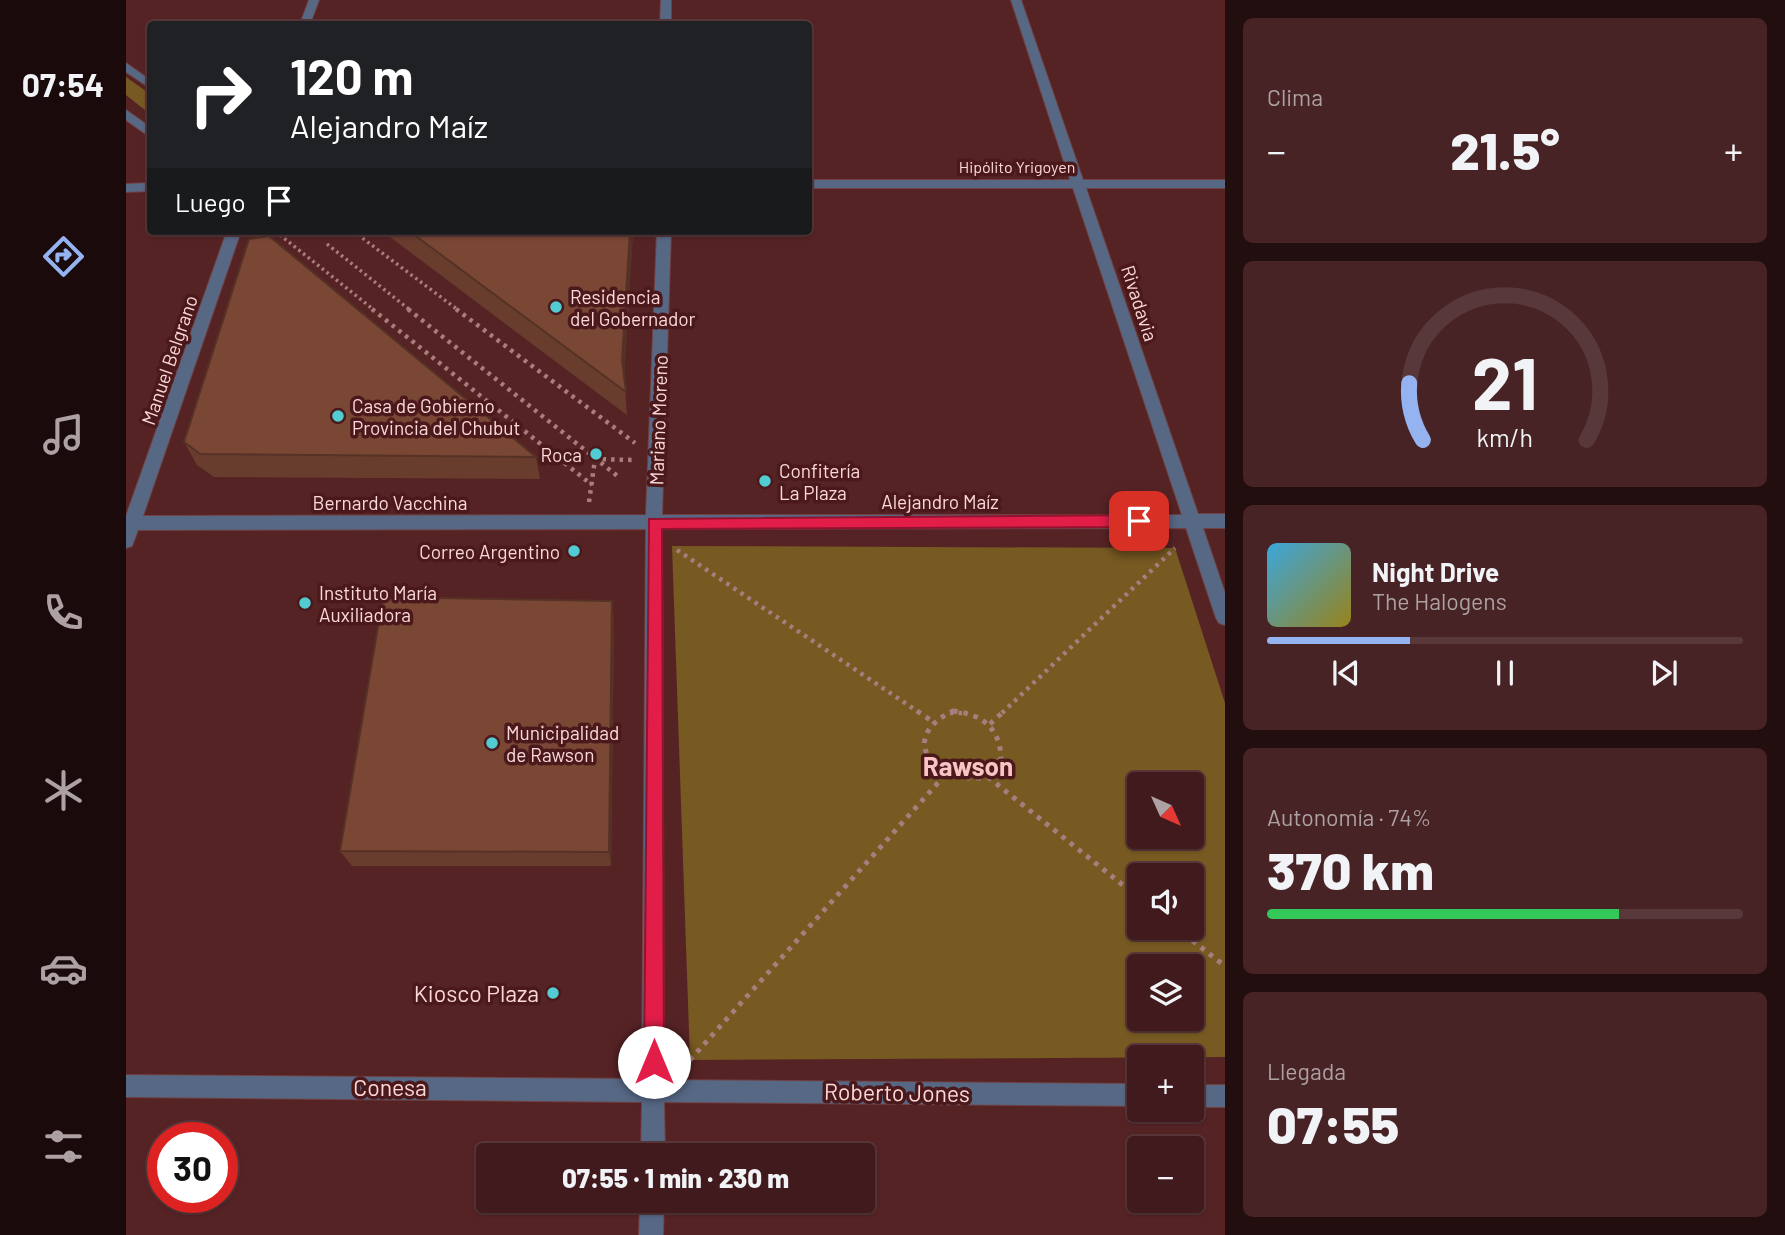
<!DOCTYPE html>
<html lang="es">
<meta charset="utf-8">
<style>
:root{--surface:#401a1c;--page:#472325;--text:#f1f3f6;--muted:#aea1a3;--line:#59383b;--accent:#95b2f1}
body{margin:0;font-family:Barlow,sans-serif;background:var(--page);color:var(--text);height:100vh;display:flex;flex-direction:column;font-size:26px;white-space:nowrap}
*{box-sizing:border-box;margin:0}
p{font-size:23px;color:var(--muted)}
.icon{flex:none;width:38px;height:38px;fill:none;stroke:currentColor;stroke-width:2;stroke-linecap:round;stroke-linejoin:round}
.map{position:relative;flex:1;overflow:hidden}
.sheet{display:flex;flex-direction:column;gap:18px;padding:18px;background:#230e0f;width:560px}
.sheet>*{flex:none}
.guide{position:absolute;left:21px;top:21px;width:665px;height:214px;border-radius:7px;box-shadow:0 2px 5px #0004,0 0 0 2px var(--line);background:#202124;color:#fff;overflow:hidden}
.needle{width:46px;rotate:135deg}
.tools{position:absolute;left:1001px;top:772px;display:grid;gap:14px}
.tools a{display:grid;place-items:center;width:77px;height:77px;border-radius:7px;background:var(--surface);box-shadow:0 2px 5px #0004,0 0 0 2px var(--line);font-size:35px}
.speed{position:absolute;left:21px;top:1122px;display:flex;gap:14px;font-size:35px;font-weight:700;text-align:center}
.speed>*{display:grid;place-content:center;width:91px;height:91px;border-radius:50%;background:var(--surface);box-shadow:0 2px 5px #0004,0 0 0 2px var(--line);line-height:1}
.speed .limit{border:10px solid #d22;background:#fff;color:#111}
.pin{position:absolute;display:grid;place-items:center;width:60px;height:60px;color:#fff;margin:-30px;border-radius:14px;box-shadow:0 4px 10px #0006}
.me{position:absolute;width:77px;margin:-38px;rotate:0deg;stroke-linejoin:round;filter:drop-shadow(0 0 5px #0008)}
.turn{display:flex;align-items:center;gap:24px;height:147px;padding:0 28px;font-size:32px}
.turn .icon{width:91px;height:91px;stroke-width:2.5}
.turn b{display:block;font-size:49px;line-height:60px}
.then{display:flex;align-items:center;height:66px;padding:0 28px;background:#0003;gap:14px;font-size:26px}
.big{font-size:52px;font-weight:800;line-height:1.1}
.sheet .widget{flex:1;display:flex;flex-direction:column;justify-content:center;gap:10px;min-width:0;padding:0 24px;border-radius:10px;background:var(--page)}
.sheet .dial{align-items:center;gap:0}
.dial svg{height:182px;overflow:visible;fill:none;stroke:var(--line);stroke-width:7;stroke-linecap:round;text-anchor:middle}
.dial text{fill:var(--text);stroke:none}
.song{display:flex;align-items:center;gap:21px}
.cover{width:84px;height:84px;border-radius:10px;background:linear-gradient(135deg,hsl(200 70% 55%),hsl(50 70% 35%))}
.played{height:7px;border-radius:4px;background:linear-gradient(90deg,var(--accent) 30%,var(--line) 30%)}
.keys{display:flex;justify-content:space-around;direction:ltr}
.heat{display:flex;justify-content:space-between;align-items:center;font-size:38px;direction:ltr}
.charge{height:10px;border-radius:5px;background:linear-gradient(90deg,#34c759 74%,var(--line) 0)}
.trip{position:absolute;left:350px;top:1143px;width:399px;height:70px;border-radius:7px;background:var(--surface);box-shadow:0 2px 5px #0004,0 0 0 2px var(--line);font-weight:800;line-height:70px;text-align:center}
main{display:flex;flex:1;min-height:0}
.dock{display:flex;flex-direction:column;width:126px;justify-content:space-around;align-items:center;background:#1a0a0b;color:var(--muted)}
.dock .icon{width:49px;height:49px}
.dock .on{color:var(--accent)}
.dock b{font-size:32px;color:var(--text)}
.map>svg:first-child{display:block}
</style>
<main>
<nav class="dock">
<b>07:54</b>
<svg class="icon on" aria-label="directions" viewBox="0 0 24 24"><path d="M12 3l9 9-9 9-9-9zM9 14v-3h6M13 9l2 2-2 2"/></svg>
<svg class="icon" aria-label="music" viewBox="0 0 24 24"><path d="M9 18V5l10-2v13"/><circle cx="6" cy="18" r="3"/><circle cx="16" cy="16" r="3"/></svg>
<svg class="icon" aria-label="phone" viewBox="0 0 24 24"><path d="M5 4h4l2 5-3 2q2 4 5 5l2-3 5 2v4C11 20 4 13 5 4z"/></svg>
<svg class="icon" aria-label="climate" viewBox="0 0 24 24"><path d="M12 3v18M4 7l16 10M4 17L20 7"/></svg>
<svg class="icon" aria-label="car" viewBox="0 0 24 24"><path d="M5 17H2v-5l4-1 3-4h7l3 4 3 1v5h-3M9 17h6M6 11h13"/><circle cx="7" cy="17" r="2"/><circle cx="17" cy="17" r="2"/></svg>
<svg class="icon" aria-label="filters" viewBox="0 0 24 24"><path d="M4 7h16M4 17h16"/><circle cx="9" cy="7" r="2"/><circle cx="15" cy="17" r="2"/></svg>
</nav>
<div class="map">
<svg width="1099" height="1235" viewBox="0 0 1099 1235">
<rect width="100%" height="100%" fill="#562325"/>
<path fill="#775922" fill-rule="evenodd" d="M0,77L24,94V114L0,95Z
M546,546L1049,548L1099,703V1057L564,1060ZM1013,784H1066V836H1013ZM1013,875H1066V928H1013ZM1013,966H1066V1018H1013Z"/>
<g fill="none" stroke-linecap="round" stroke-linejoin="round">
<g stroke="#704042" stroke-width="2">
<path id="minor" d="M183,0H193L184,24H174Z
M535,0H545V24H534Z
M885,0H895L957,180H1099V188H960L1072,514H1099V528H1077L1099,593V625L1093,623L1090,618L1060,528L536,529L538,1080L1013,1084V1106L538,1102L539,1155H515L516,1102L0,1097V1075L516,1079L520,529L12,530L6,546L0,548V516L101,231H115L17,516L520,515L531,231H545L536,515H1056L947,188H682V180H944Z
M0,63L24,80V88L0,72Z
M0,110L24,127V137L0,120Z
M24,183V191L0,192V184Z
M1066,1085H1099V1107H1066Z
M514,1200H538L537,1235H513Z"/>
</g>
<path stroke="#a87d7e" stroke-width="3.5" stroke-dasharray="2.5 3.5" stroke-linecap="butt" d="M149,231L248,310
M227,231L332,310
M201,244L284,310"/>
<path stroke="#a87d7e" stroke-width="4.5" stroke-dasharray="3.5 5" stroke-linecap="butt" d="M246,309L466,485
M282,309L494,478
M330,309L509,443
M463,502L469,459L508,460
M551,550L794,713
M824,713H840
M876,713L1049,548"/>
<path stroke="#a87d7e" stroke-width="5" stroke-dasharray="4.5 6" stroke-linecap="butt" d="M791,711L806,721
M827,711C856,714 874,728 875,758L862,777C811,786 768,739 827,711Z
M864,724L878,711
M862,777L1013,898
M1050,928L1099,966
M564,1060L819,775"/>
<use href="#minor" fill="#576885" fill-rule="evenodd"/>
</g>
<path fill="#693d2e" d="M256,231H507L498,376L501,415Z
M58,442L410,457L414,479L88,477L71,465Z
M486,601L488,621L485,866H226L214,851Z"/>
<path fill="#553225" d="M504,231H507L498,384L496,360Z
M486,601L488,621L485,866L483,852Z"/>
<path fill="#7a4735" stroke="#553225" stroke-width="2" d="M283,231H504L496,360L500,392Z
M143,236L410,457L74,454L58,442L123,239Z
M257,597L486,601L483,852L214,851Z"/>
<path fill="#e11d48" stroke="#92132f" stroke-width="2" d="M1013,515L1021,521L1013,527L536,529L538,1062L535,1069L528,1072L521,1069L518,1062L523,519Z"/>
<g fill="#51ccd3" stroke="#4b191b" stroke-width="2.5">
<circle cx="430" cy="307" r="7"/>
<circle cx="212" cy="416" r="7"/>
<circle cx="470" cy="454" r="7"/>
<circle cx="639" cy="481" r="7"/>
<circle cx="448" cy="551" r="7"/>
<circle cx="179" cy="603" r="7"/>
<circle cx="366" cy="743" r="7"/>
<circle cx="427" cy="993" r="7"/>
</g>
<g text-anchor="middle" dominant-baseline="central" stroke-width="7" stroke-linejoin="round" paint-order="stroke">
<g font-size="16" fill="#fbd9d8" stroke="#4b191b">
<text x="891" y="166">Hipólito Yrigoyen</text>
</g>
<g font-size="19" fill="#fbd9d8" stroke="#4b191b" text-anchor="start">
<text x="444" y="296">Residencia<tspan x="444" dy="22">del Gobernador</tspan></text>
<text x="226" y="405">Casa de Gobierno<tspan x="226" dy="22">Provincia del Chubut</tspan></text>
<text x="456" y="454" text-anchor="end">Roca</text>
<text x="653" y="470">Confitería<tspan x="653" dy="22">La Plaza</tspan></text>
<text x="434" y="551" text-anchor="end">Correo Argentino</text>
<text x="193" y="592">Instituto María<tspan x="193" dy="22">Auxiliadora</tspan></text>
<text x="380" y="732">Municipalidad<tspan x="380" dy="22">de Rawson</tspan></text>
</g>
<g font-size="19" fill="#fbd9d8" stroke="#4b191b">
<text transform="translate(1014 303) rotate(72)">Rivadavia</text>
<text transform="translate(43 360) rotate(-71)">Manuel Belgrano</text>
<text transform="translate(532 420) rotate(-88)">Mariano Moreno</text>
<text x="814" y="501">Alejandro Maíz</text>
<text x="264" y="502">Bernardo Vacchina</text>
</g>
<g font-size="23" fill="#fbd9d8" stroke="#4b191b" text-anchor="end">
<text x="413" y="993">Kiosco Plaza</text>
</g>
<g font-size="23" fill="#fbd9d8" stroke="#4b191b">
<text x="264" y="1087">Conesa</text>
<text transform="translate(771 1092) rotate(1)">Roberto Jones</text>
</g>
<g font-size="26" font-weight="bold" fill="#f9c4c3" stroke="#4b191b">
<text x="842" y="765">Rawson</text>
</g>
</g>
</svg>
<div class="tools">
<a><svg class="needle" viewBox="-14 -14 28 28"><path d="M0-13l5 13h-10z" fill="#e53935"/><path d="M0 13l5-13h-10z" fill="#aea1a3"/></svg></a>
<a><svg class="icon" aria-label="sound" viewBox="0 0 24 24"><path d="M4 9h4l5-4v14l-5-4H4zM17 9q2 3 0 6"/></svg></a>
<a><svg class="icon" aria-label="layers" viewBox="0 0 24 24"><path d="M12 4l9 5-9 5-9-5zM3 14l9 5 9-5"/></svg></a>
<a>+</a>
<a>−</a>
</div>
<div class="speed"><div class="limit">30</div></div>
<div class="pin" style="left:1013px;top:521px;background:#d93025"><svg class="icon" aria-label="arrive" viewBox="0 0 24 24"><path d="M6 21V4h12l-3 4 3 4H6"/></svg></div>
<svg class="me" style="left:528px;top:1062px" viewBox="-20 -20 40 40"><circle r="19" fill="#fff"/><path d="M0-13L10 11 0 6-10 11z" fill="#e11d48"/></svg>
<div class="trip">07:55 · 1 min · 230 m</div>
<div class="guide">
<div class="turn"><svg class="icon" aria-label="right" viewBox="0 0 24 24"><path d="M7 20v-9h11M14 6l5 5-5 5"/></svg><div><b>120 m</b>Alejandro Maíz</div></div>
<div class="then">Luego<svg class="icon" aria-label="arrive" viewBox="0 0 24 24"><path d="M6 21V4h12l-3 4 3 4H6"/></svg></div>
</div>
</div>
<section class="sheet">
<div class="widget"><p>Clima</p>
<div class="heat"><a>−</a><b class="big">21.5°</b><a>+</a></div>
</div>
<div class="widget dial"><svg viewBox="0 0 100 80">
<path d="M14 69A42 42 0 1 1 86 69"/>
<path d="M14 69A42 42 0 0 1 8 44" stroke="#95b2f1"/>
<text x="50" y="56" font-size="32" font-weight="700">21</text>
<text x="50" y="72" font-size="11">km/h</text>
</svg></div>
<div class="widget">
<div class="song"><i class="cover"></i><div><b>Night Drive</b><p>The Halogens</p></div></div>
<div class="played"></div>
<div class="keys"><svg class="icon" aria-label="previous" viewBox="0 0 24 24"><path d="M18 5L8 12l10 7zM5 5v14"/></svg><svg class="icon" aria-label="pause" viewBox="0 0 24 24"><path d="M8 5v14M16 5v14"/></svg><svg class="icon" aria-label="next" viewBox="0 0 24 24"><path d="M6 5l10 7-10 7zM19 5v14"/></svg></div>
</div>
<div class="widget"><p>Autonomía · 74%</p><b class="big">370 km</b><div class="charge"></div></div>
<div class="widget"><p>Llegada</p><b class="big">07:55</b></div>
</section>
</main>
